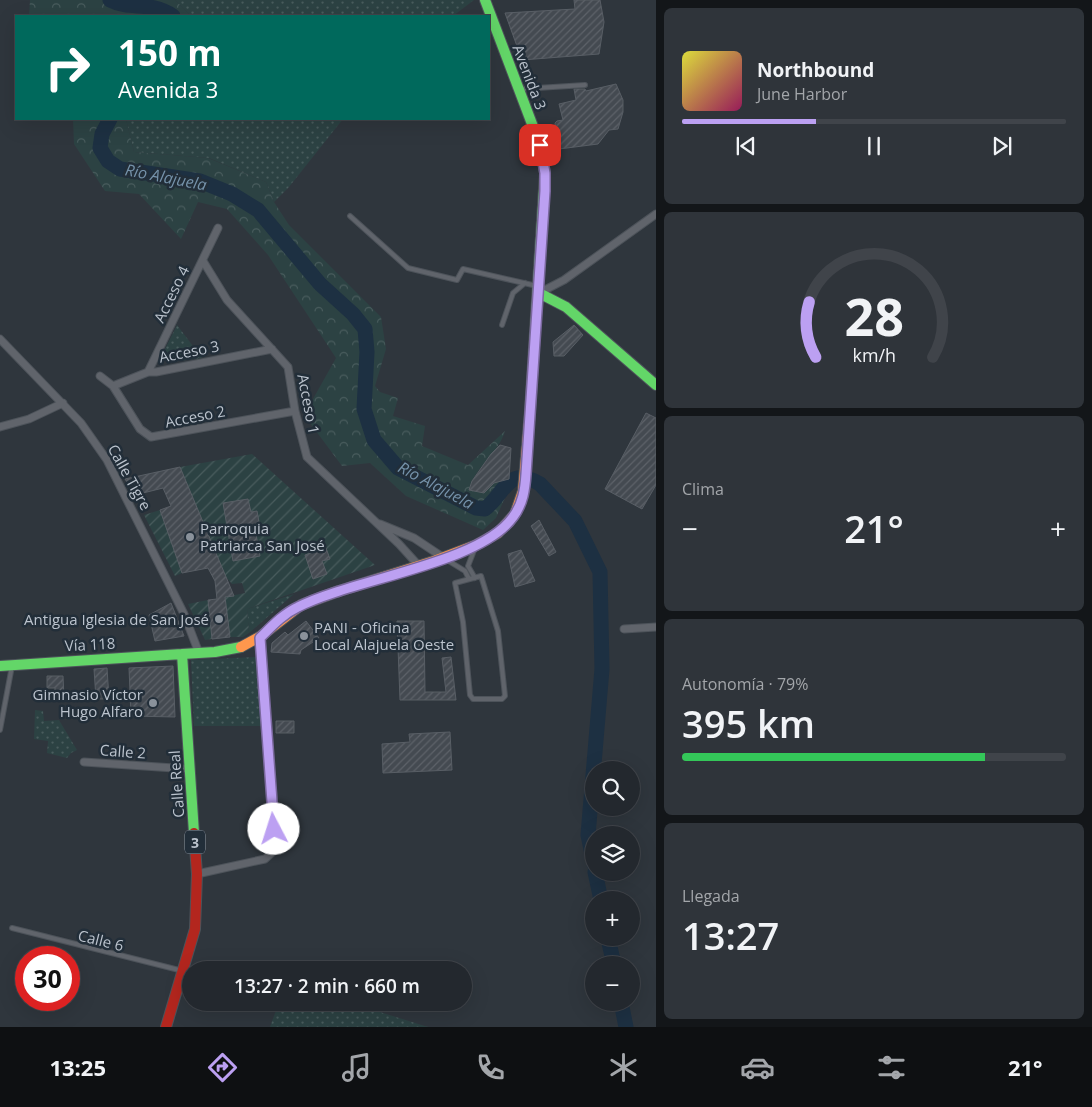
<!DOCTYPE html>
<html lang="es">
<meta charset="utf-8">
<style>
:root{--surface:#23282e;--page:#2f343a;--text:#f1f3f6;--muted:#a3a6aa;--line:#40444a;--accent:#bca0f2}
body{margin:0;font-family:"Open Sans",sans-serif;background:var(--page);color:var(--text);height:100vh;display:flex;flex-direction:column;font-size:19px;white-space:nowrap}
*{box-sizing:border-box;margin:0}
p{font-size:16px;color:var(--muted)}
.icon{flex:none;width:28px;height:28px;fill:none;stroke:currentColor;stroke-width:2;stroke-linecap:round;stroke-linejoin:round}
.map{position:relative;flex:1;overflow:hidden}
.drawer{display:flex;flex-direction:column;gap:8px;padding:8px;background:#131619;width:436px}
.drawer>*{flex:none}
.guide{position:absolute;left:15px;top:15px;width:475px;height:105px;border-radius:0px;box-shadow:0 5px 20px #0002,0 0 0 1px var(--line);background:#00695c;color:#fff;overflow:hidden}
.fabs{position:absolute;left:585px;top:761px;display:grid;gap:10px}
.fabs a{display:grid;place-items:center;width:55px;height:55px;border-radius:50%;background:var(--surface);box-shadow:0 5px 20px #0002,0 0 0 1px var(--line);font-size:25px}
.speed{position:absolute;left:15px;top:946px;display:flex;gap:10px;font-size:25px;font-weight:700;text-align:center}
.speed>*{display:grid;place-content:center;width:65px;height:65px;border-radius:50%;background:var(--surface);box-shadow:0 5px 20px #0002,0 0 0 1px var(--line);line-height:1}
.speed .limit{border:8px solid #d22;background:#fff;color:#111}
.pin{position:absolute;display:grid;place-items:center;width:42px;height:42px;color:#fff;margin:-21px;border-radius:10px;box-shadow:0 2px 8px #0006}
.me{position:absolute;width:55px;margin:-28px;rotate:355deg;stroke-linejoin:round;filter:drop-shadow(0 0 4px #0008)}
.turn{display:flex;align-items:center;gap:18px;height:105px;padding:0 20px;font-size:22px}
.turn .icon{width:65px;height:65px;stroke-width:2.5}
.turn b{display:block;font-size:35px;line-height:42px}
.big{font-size:38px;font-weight:600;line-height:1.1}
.drawer .tile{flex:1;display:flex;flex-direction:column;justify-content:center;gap:8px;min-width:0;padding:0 18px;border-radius:8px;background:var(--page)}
.drawer .dial{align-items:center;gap:0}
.dial svg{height:130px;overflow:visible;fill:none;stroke:var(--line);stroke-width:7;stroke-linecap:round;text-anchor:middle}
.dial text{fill:var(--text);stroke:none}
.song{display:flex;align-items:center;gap:15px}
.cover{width:60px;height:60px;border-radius:8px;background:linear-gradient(135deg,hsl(60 70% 55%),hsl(330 70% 35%))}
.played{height:5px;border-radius:2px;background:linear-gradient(90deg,var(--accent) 35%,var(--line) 35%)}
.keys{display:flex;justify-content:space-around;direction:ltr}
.heat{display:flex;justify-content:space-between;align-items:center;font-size:28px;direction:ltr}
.charge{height:8px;border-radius:4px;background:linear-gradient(90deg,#34c759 79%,var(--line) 0)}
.trip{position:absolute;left:182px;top:961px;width:290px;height:50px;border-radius:25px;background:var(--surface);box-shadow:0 5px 20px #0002,0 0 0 1px var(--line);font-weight:600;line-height:50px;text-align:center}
.tab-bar{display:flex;height:80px;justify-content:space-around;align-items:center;background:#0e1012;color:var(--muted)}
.tab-bar .icon{width:35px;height:35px}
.tab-bar .current{color:var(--accent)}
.tab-bar b{font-size:22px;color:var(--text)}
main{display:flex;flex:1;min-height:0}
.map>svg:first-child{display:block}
</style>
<main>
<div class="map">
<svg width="656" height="1027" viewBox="0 0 656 1027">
<defs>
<pattern id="grass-dots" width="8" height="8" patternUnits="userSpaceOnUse" patternTransform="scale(1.25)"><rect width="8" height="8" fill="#2c4243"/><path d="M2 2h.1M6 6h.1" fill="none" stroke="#495c5d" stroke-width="1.8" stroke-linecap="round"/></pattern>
<pattern id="forest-crowns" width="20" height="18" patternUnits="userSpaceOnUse" patternTransform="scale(1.25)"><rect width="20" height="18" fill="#2c4243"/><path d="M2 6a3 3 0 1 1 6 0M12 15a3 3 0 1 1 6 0" fill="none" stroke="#495c5d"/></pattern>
<pattern id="garden-furrows" width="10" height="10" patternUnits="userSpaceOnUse" patternTransform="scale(1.25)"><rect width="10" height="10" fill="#2c4243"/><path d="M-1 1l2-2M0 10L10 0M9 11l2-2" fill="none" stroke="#495c5d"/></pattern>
<pattern id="building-hatch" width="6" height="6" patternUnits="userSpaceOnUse" patternTransform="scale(1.25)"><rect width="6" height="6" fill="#444a51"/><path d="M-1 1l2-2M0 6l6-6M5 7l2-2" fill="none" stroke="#5d6269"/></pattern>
</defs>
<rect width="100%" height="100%" fill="#2f363d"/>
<path fill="url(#grass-dots)" d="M175,0H474L453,16H191Z
M126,119H343L289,187L274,202L266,182L209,158L134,152Z
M177,325L202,358L171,362L164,351Z
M294,594L249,633L247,609Z
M256,657L261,726H194L191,660Z
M35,710L43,711L44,721L59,720L77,750L71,753L67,758L47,753L48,741L34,739Z
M279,1002L351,1003L428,1027H270Z"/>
<path fill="url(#forest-crowns)" d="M30,0H175L191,16H29Z
M73,119H126L134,152L208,158L266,182L274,202L289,225L381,317L386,349L375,386L380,392L398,398L393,416L425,426L422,446L468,465L505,431C498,454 476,466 469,489L484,493L494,483L516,473L496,518L483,530L406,496L370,463L342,466L304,415L336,358L268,255L227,209L198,202L181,239L139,194L105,191L74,144Z"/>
<path fill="url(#garden-furrows)" d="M252,454L375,565L247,609L249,633L243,637H230L225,597L245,593L242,583L232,584L226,577L180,467Z
M160,510L182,573L175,576L144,515Z
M208,600L212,639L205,640L188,604Z"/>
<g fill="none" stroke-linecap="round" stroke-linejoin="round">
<path stroke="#1d3042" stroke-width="15" d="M110,0C132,11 148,0 173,16
M110,119L102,134L100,148L108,161L120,169L200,181L232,194L258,210L320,284L353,314L365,329L367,352L364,409L374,440L398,468L476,508L485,509C506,492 508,465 540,484L575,521L600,572L602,669L588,835L594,864
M595,872L601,900
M608,938L614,965
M621,1002L626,1027"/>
</g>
<path fill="url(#building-hatch)" stroke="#585e65" d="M574,0H600L604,22L599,54L522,60L505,13L575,9Z
M616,84L623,100V112L618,129L609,130L598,144L559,149L555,123L557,121L563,120L559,104L576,100L574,89H585L586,91Z
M574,325L583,335L564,356H554L553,342Z
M646,413L656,418V485L642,509L605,489Z
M500,445L511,448L509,479L494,483L484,493L469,490L472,481L491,454Z
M180,467L234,596L225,597L230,637L212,639L208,600L217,599L215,581L208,568L182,573L160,510L171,506L163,488L135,495L125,479Z
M248,499L251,512L257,511L261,533L256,534L260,556L233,561L223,503Z
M539,520L556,552L549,556L531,526Z
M326,548L330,559L322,561L327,574L313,579L305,555Z
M521,550L535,581L515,587L508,554Z
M171,603L184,636L155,641L149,615Z
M306,621L319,638L301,650L300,654L271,652L272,643L285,632L288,635Z
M397,621H424L425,692H446L442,658L451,657L456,700H400Z
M173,666L175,717L131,716L129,668Z
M107,668L109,699H96L94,669Z
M47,676H63L64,698H55V688H47Z
M276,721H294V733H276Z
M450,732L452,770L383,773L382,744L410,742L409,734Z"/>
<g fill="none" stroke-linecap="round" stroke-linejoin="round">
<g stroke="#4d535a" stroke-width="6">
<path id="lane" d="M521,89L585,85
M350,216L408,268L457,280L463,269L537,286
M502,325L513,293L525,283
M475,548L468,566L475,578
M447,560L465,571L469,579
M481,576L498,631L505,696L502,699H473L470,695L463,622L455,583Z
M0,730L12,666
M12,928L183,971"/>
</g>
<g stroke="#4d535a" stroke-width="9">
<path id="street" d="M203,261L227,300L288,367L295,411L307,457L399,544L419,566
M539,293L564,280L656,214
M0,339L81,423L107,460L184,614L199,653
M148,372L218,228
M100,376L113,386L140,429L151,437L295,411
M113,386L148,372H156L272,349
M0,427L29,419L63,403
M380,524L414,538L444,558
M624,629L656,627
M84,762L189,769
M197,874L265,859L275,850L260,638"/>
</g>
<g stroke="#4d535a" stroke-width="12">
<path id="fast" d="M485,0L540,145L545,173L530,411
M539,293L566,307L656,385
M0,666L182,654
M194,833L182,654L215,652L241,647"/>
</g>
<g stroke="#4d535a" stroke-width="12">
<path id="slow" d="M241,647L261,636L301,605L339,591L434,561L476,545L498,533L515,514L523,491L530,411"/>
</g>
<g stroke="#4d535a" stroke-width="12">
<path id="jam" d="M166,1027L195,929L197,874L194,833"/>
</g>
<use href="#lane" stroke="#60646b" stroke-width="4"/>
<use href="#street" stroke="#60646b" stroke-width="7"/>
<use href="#fast" stroke="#63d668" stroke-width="10"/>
<use href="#slow" stroke="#ff974d" stroke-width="10"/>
<use href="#jam" stroke="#b3261e" stroke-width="10"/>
</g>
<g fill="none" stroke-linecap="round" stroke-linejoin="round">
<g stroke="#7a689d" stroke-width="12">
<path id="route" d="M274,829L260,638C272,626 283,614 298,607C352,579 480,564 513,517C523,504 525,489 526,474L545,191V173L540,145"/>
</g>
<use href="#route" stroke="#bca0f2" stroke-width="9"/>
</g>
<g fill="#8a929b" stroke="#222e39" stroke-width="2">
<circle cx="190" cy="537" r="5"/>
<circle cx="219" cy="619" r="5"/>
<circle cx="304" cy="636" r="5"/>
<circle cx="153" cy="703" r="5"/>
</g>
<g text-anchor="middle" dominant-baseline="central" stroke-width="5" stroke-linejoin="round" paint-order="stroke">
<rect fill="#222e39" stroke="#8d96a1" stroke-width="1" x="185" y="830.5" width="20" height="23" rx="4"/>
<g font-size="14" font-weight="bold" fill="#bbc3cd">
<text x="195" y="842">3</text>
</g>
<g font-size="15" fill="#bbc3cd" stroke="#222e39">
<text transform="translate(530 77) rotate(69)">Avenida 3</text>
<text transform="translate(171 294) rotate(-64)">Acceso 4</text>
<text transform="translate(189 351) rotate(-11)">Acceso 3</text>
<text transform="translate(309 404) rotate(79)">Acceso 1</text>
<text transform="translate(195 416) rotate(-11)">Acceso 2</text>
<text transform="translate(130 477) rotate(61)">Calle Tigre</text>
<text transform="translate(90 644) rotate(-3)">Vía 118</text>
<text transform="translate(123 751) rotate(4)">Calle 2</text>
<text transform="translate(176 784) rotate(-94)">Calle Real</text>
<text transform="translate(101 940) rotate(14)">Calle 6</text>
</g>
<g font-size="15" fill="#bbc3cd" stroke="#222e39" text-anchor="start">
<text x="200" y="528">Parroquia<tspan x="200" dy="17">Patriarca San José</tspan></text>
<text x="209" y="619" text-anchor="end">Antigua Iglesia de San José</text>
<text x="314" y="627">PANI - Oficina<tspan x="314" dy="17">Local Alajuela Oeste</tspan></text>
<text x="143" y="694" text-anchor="end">Gimnasio Víctor<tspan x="143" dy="17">Hugo Alfaro</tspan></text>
</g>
<g font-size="16" font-style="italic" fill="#7592aa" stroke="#222e39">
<text transform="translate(166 177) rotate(11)">Río Alajuela</text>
<text transform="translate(436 485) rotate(28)">Río Alajuela</text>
</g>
</g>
</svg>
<div class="fabs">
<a><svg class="icon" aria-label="search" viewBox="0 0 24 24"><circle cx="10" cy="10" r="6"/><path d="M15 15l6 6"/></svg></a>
<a><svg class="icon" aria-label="layers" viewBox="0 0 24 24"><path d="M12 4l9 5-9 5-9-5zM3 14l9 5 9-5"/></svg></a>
<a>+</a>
<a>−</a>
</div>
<div class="speed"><div class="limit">30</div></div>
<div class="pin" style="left:540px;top:145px;background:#d93025"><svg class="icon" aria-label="arrive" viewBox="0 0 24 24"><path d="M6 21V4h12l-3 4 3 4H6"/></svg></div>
<svg class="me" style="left:274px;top:829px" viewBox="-20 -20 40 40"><circle r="19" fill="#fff"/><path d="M0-13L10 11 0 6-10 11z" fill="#bca0f2"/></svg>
<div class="trip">13:27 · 2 min · 660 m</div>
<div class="guide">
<div class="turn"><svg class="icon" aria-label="right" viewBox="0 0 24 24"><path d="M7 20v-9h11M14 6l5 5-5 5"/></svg><div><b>150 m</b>Avenida 3</div></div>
</div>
</div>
<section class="drawer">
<div class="tile">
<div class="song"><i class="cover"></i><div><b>Northbound</b><p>June Harbor</p></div></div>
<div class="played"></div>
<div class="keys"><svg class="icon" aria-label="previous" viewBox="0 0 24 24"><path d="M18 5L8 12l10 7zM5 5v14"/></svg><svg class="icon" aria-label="pause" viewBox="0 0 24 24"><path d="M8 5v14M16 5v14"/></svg><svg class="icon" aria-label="next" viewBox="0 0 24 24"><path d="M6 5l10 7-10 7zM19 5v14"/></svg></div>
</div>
<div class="tile dial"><svg viewBox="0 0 100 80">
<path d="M14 69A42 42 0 1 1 86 69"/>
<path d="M14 69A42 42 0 0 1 10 35" stroke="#bca0f2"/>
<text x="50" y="56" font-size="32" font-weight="700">28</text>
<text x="50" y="72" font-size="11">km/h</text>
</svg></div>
<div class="tile"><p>Clima</p>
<div class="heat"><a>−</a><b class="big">21°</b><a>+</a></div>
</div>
<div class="tile"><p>Autonomía · 79%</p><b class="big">395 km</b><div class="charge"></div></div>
<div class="tile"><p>Llegada</p><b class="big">13:27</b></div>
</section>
</main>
<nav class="tab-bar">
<b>13:25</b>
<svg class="icon current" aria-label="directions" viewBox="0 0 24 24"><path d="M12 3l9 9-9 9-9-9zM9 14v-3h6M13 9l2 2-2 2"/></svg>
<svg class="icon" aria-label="music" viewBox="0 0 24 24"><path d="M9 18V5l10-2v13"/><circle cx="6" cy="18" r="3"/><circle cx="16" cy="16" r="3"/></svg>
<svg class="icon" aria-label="phone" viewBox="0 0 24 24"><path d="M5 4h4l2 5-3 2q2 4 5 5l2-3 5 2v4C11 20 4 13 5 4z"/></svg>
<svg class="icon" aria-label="climate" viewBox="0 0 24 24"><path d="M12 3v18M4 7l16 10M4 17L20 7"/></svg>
<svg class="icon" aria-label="car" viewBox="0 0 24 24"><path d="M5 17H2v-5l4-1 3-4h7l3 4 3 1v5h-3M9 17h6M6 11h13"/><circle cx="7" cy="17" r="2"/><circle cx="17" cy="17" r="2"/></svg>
<svg class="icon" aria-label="filters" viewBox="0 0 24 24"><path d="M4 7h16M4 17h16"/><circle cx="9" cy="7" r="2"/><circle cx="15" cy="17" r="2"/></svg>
<b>21°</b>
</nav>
